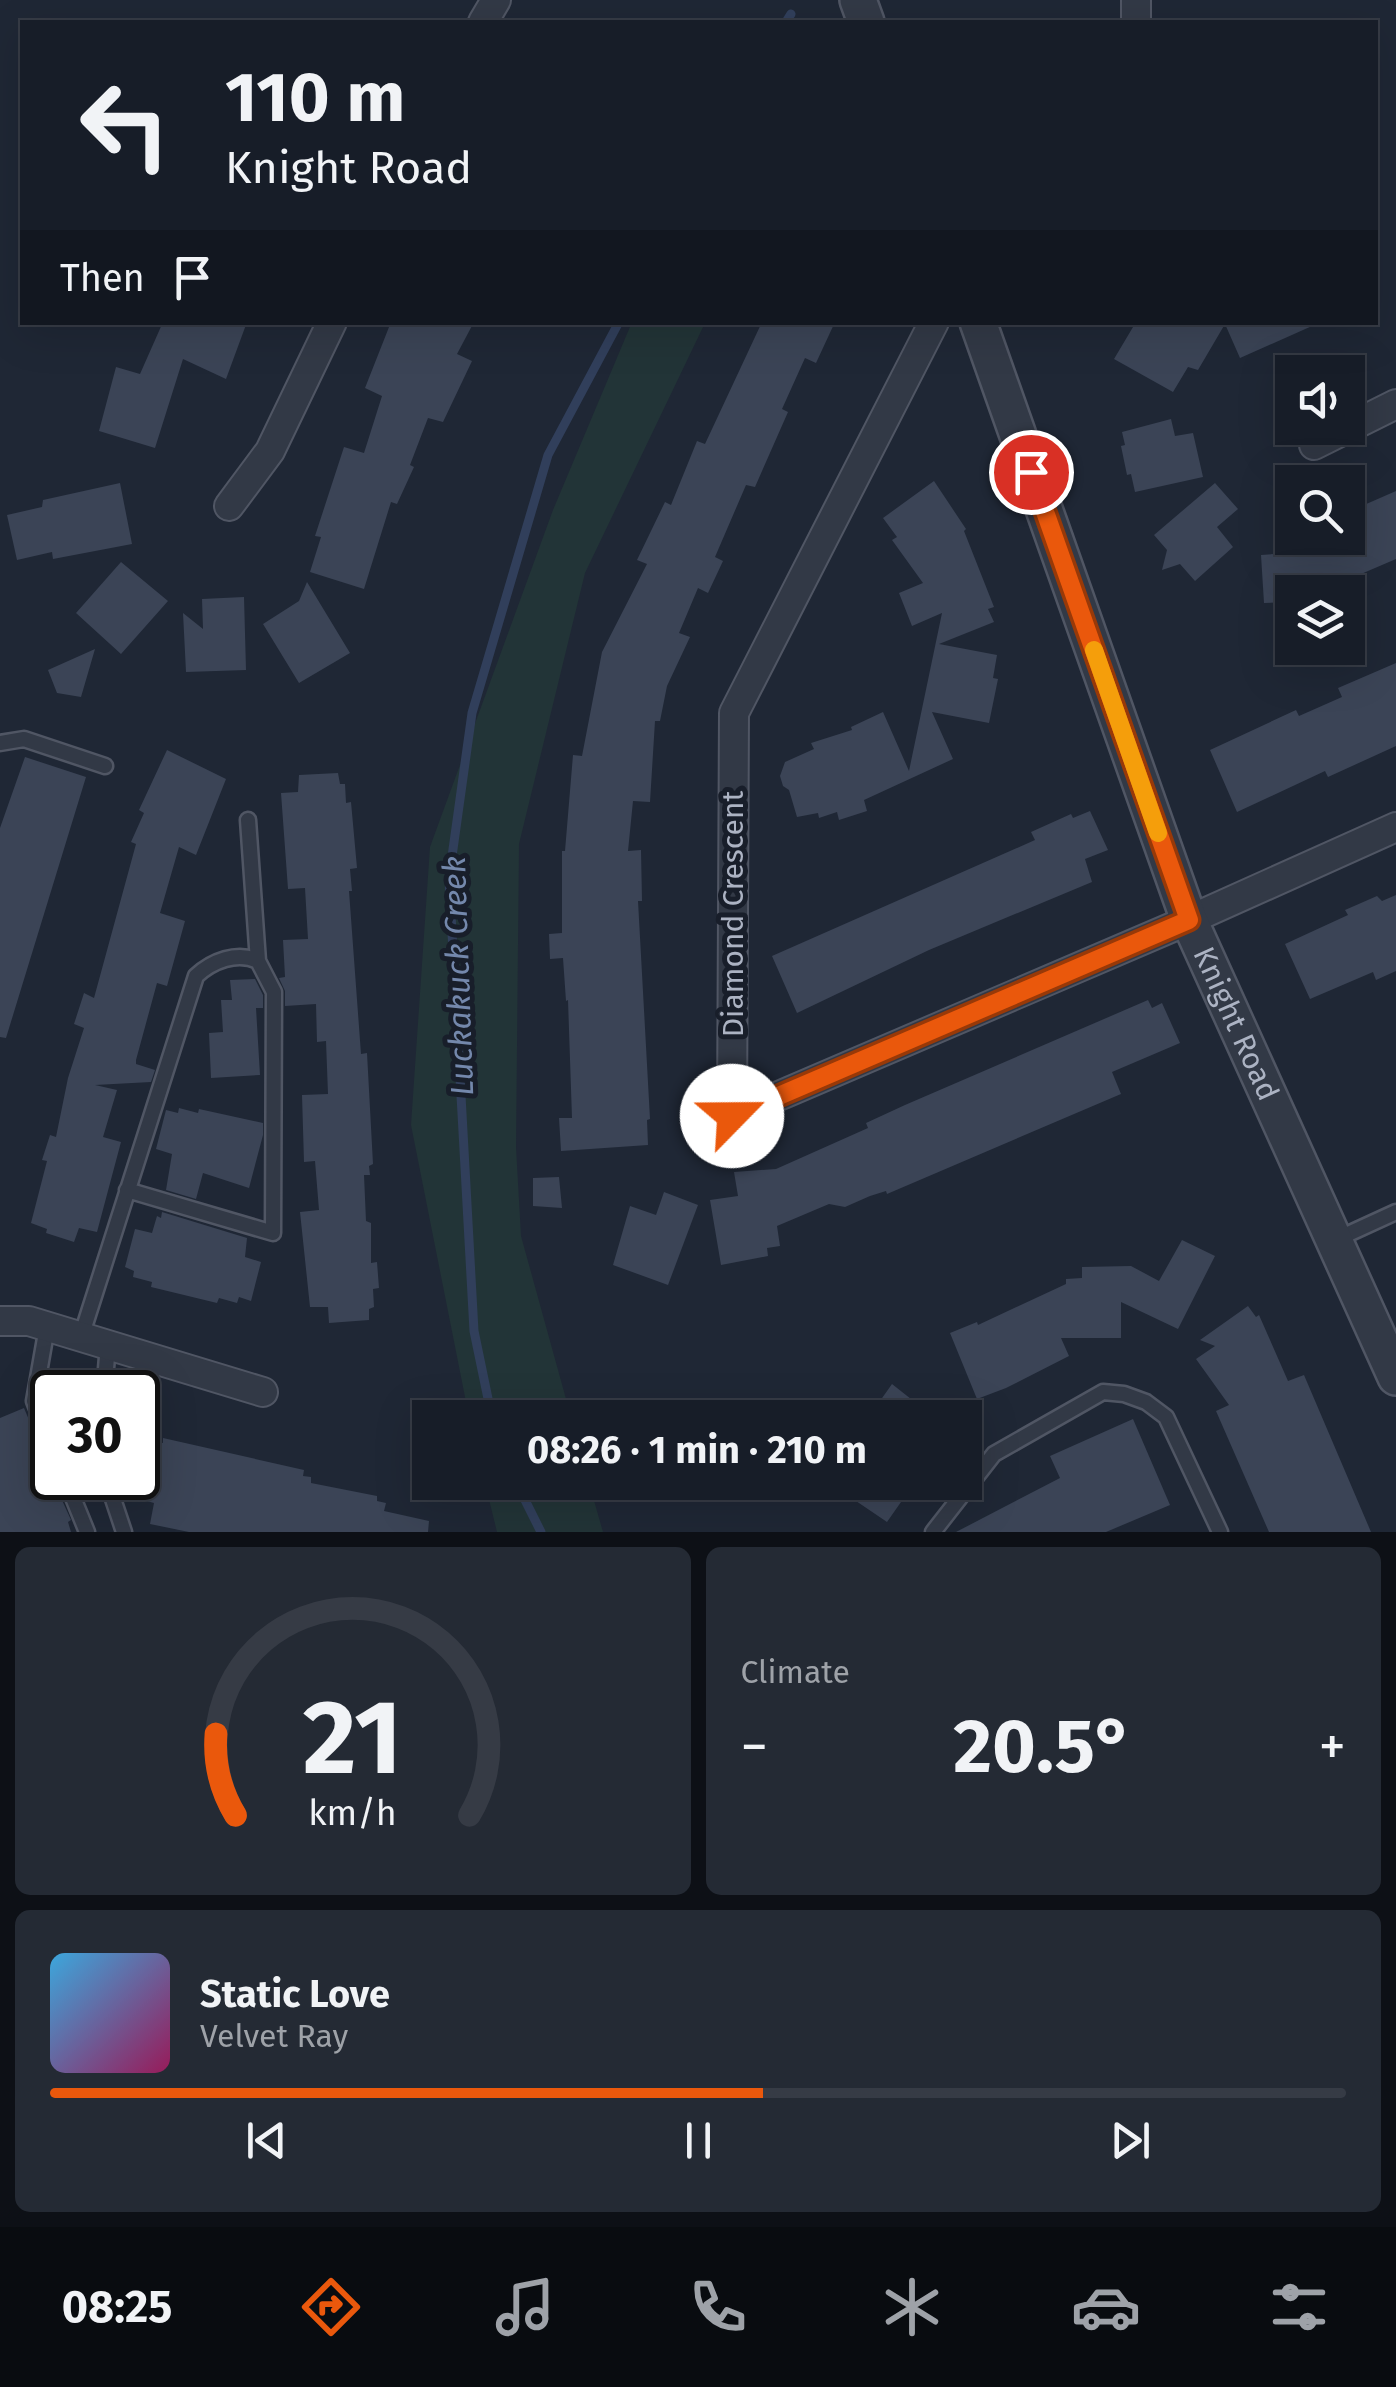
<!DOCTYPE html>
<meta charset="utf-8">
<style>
:root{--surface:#171d28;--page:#242a34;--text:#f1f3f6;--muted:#9ea2a8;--line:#363b45;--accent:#ea580c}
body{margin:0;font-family:"Fira Sans",sans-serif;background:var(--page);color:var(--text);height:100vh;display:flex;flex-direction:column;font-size:38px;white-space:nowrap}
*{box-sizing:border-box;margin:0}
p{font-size:32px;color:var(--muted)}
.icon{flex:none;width:55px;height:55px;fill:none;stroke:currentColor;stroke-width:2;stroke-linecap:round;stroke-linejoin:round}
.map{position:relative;height:1532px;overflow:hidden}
.sheet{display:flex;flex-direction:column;gap:15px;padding:15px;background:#0d1016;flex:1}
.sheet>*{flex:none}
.top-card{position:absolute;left:20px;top:20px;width:1358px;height:305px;border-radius:0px;box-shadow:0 10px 40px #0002,0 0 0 2px var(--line);background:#171d28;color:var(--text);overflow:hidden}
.fabs{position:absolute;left:1275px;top:355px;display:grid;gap:20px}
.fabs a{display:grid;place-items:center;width:90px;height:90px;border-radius:0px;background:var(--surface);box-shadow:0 10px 40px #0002,0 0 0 2px var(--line);font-size:50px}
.speed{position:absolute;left:30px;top:1370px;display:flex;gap:20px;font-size:50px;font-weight:700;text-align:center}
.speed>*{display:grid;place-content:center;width:130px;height:130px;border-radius:50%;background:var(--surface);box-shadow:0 10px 40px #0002,0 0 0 2px var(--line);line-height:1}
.speed .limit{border:5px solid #111;border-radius:15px;background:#fff;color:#111}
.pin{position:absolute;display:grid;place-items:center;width:85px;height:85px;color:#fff;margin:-42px;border:5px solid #fff;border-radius:50%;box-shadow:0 2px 10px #0007}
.me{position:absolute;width:110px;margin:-55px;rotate:67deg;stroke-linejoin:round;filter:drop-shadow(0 0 8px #0008)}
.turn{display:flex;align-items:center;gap:35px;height:210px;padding:0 40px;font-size:45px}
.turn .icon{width:130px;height:130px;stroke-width:2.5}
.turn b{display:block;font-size:70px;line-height:85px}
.then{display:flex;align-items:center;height:95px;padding:0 40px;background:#0003;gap:20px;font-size:38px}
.big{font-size:75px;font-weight:700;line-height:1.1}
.sheet .card{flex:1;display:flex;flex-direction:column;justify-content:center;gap:15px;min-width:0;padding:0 35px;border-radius:15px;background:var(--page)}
.sheet .dial{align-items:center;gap:0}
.dial svg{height:260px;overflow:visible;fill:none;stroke:var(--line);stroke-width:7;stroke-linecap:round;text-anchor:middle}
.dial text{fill:var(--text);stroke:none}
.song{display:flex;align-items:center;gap:30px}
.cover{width:120px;height:120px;border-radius:15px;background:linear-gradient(135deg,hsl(200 70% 55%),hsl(330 70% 35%))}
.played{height:10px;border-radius:5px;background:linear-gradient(90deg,var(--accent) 55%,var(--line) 55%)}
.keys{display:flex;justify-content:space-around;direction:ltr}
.heat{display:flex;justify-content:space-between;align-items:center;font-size:55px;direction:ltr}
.sheet .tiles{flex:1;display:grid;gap:15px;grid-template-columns:1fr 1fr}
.card:last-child{grid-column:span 2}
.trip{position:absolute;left:412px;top:1400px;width:570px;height:100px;border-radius:0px;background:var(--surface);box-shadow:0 10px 40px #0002,0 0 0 2px var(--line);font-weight:700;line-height:100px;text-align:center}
.menu{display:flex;height:160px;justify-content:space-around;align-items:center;background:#090c10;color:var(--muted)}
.menu .icon{width:70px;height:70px}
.menu .selected{color:var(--accent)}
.menu b{font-size:45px;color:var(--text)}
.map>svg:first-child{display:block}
</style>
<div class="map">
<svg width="1396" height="1532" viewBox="0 0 1396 1532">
<rect width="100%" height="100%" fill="#1f2735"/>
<path fill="#223437" d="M632,322L705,323L585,573L519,844L516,1147L521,1236L571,1417H469L411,1125L430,847L553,510Z
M485,1483H589L603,1532H497Z"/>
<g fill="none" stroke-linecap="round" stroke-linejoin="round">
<path stroke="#313f5b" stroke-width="9" d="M786,22L791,14
M492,1418L474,1331L449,878L472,713L548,455L619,322
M516,1482L541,1532"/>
</g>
<path fill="#3b4456" d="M163,322H247L226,379L183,359L155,448L99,431L116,367L140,374Z
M391,322H474L457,354L472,361L443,422L428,418L410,465L414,467L397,504L391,502L364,589L310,572L321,537L315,536L344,447L364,453L382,396L365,388Z
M762,322H835L816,363L805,358L782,409L788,412L755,487L746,485L715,557L723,561L708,593L698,588L679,633L690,637L667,686L660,721H655L650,802L633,801L628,851L641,850L642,901H638L650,1119L647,1120L648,1145L561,1151L559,1118H572L568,1000L566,1001L563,958L550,959L549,934L562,933V851H565L573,755L582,756L602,652L647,564L637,560L665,502L671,505L697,441L705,444Z
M1136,322H1321L1240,358L1225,324L1198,370L1188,367L1173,392L1114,359Z
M1171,419L1175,436L1193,433L1203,477L1135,492L1131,474L1127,475L1121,446L1125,445L1122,432Z
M934,481L966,529L964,531L994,607L988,609L994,622L939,644L997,655L993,678L998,679L989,723L932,712L953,759L864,800L867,811L839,820L837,812L819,818L818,813L797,817L789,790L783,786L780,776L785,762L814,749L811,743L852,730L851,727L883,712L909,771L942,613L912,626L899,593L923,583L892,540L897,537L883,518Z
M120,483L132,544L53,559L52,552L17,560L7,515L42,507L43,500Z
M1215,483L1238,509L1217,527L1233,547L1195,581L1180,564L1162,570L1167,550L1154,535Z
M1396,491V559L1319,592H1292V602L1264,603L1261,555L1288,553L1287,538H1348V512Z
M121,562L168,601L121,654L76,613Z
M307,582L350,653L299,683L263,624L299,601Z
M244,597L246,670L186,672L183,613L203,629L202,599Z
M95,649L81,697L57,693L48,670Z
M1396,663V746L1328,777L1325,771L1237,812L1210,750L1296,710L1299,716L1342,697L1338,688Z
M167,750L226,779L196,855L179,847L160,913L185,921L167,986L157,983L136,1060V1064L155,1070L151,1082L95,1085L117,1090L103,1137L121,1142L97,1232L79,1228L74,1242L46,1233L47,1229L31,1223L47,1161L42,1160L50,1135L56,1137L68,1078L84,1028L74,1024L84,993L94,998L136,844L131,842L144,813L139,810Z
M25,757L86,777L6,1038L0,1037V828Z
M338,773L340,784H345L346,803L351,802L357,868L350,869L352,891H349L361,1054L367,1053L373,1164L369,1166L370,1175H364L366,1221L371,1223V1263L377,1262L379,1288L373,1289L374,1307L369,1309V1320L329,1323L328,1307H310L300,1212L319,1210L315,1161L304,1162L302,1095L328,1094L326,1041L317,1042L316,1004L285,1006V991L279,978L285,977L283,940L308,939L305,888L288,889L281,793L298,792L299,775Z
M1090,811L1108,850L1085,859L1092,882L929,950L797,1013L772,956L1035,840L1031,832L1071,814L1073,818Z
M1396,895V971L1376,980L1373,972L1310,999L1285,944L1348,915L1345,910L1377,896L1382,901Z
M255,979L263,995V1008H256L260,1075L211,1078L209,1033L223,1032L221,1000H232L230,980Z
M1148,1000L1152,1008L1162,1003L1180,1043L1112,1072L1121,1094L887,1194L886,1191L870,1196L845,1207L829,1204L777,1226L780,1246L767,1248L768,1256L721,1265L710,1200L738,1196L734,1172L776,1169L868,1128L866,1123L905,1105Z
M179,1108L198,1113L199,1109L263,1123V1135L249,1188L203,1173L196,1199L166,1190L172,1154L156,1149L166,1110L178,1113Z
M559,1177L562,1208L533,1206V1178Z
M664,1192L698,1205L668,1285L613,1265L630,1206L656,1215Z
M162,1212L247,1238L245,1257L261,1262L251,1301L239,1297L237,1303L219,1298L217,1303L151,1287L152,1282L133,1277L134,1271L125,1267L135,1229L152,1233L157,1216L161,1218Z
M1182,1240L1215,1256L1178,1329L1121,1302V1338H1061L1069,1356L1006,1388L977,1399L950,1333L977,1322L978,1325L1066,1284V1279L1082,1278V1267L1131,1266L1159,1281Z
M1248,1306L1256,1317L1259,1315L1288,1381L1304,1375L1371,1532H1269L1216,1411L1229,1405L1196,1359L1215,1346L1200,1340Z
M892,1384L935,1418H868Z
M24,1408L42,1451L52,1465V1478L71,1520L68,1522L71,1532H0V1418Z
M1133,1419L1170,1505L1106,1532H956L1060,1478L1050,1456Z
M138,1438L163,1443V1438L304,1470L303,1476L311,1477V1483L377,1496V1501L386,1503L384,1511L429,1521L428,1532H189L150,1524L154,1503L143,1500L145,1490L138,1488Z
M828,1482H915L887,1522Z"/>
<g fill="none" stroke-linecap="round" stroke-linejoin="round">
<g stroke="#505664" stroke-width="19">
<path id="service" d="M0,743L24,739L105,766
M248,820L258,961
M1335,1240L1396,1212
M47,1327L34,1401L52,1447
M81,1337L196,976C212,961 237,951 258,961L274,992L273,1233L127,1190
M104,1392L108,1345
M65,1478L87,1532
M106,1478L124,1532
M933,1532L994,1454L1103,1392L1124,1394L1146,1402L1166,1417L1220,1532"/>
</g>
<g stroke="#505664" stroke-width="32">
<path id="minor" d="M483,22L496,0
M1136,22V0
M934,322L734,713L732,1116L1189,920L1396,827
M1314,445L1396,404
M229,506L270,451L332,322
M0,1321H29L263,1392"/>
</g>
<g stroke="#505664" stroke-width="40">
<g id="tertiary">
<path d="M858,0L866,22"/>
<path id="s1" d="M978,322L1189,920L1396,1377"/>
</g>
</g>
<use href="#service" stroke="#323946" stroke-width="14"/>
<use href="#minor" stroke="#323946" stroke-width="28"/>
<use href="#tertiary" stroke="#323946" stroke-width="35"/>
</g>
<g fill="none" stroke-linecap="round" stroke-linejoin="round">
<g stroke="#983908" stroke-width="25">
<path id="route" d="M732,1116L1189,920L1031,472"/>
</g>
<use href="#route" stroke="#ea580c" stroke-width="18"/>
<path stroke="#f59e0b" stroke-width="18" d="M1094,650L1158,833"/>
</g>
<g text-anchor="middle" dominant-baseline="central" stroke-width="10" stroke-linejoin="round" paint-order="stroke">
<g font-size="30" fill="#acb3c3" stroke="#181e2a">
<text transform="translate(733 914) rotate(-90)">Diamond Crescent</text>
<text stroke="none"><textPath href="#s1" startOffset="748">Knight Road</textPath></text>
</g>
<g font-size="32" font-style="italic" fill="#7488ac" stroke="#181e2a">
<text transform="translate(458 976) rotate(-92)">Luckakuck Creek</text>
</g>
</g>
</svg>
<div class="fabs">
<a><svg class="icon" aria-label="sound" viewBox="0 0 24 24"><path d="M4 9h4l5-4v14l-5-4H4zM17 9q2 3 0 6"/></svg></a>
<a><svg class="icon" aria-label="search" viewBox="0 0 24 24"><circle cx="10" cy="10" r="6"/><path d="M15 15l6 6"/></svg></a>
<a><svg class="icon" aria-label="layers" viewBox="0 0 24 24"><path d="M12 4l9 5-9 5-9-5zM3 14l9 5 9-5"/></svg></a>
</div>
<div class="speed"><div class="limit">30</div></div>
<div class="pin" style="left:1031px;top:472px;background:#d93025"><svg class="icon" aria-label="arrive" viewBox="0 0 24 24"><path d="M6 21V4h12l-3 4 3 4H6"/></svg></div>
<svg class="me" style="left:732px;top:1116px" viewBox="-20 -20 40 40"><circle r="19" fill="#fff"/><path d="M0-13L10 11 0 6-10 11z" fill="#ea580c"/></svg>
<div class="trip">08:26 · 1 min · 210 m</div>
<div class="top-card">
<div class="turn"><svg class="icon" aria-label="left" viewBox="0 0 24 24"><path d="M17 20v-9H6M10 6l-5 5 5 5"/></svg><div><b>110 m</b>Knight Road</div></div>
<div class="then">Then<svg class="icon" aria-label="arrive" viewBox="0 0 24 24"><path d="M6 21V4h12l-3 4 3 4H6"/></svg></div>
</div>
</div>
<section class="sheet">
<div class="tiles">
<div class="card dial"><svg viewBox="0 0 100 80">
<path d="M14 69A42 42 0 1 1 86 69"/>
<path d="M14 69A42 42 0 0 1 8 44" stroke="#ea580c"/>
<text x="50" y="56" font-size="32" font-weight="700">21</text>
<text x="50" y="72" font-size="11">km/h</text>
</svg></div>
<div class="card"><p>Climate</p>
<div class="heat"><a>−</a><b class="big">20.5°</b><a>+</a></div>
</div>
<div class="card">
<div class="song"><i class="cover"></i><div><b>Static Love</b><p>Velvet Ray</p></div></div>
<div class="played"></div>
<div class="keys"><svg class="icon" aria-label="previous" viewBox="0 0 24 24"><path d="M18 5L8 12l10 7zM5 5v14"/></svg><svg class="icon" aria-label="pause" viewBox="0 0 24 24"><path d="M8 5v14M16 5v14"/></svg><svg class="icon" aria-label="next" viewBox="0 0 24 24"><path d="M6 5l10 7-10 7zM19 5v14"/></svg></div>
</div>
</div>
</section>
<nav class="menu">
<b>08:25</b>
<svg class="icon selected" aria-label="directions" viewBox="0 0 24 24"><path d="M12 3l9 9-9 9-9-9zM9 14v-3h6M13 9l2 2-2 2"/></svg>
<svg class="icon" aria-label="music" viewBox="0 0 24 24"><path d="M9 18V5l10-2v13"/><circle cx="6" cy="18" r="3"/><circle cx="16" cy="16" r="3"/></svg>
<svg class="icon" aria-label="phone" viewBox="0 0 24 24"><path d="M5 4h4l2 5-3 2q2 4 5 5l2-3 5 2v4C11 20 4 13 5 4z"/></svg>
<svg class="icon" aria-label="climate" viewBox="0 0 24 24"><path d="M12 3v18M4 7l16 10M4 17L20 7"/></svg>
<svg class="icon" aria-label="car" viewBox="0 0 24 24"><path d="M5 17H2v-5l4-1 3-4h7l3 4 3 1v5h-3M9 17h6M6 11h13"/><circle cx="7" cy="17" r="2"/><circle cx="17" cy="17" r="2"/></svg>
<svg class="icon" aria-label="filters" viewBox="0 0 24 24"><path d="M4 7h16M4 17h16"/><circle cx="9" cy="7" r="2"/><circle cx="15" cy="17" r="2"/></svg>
</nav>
